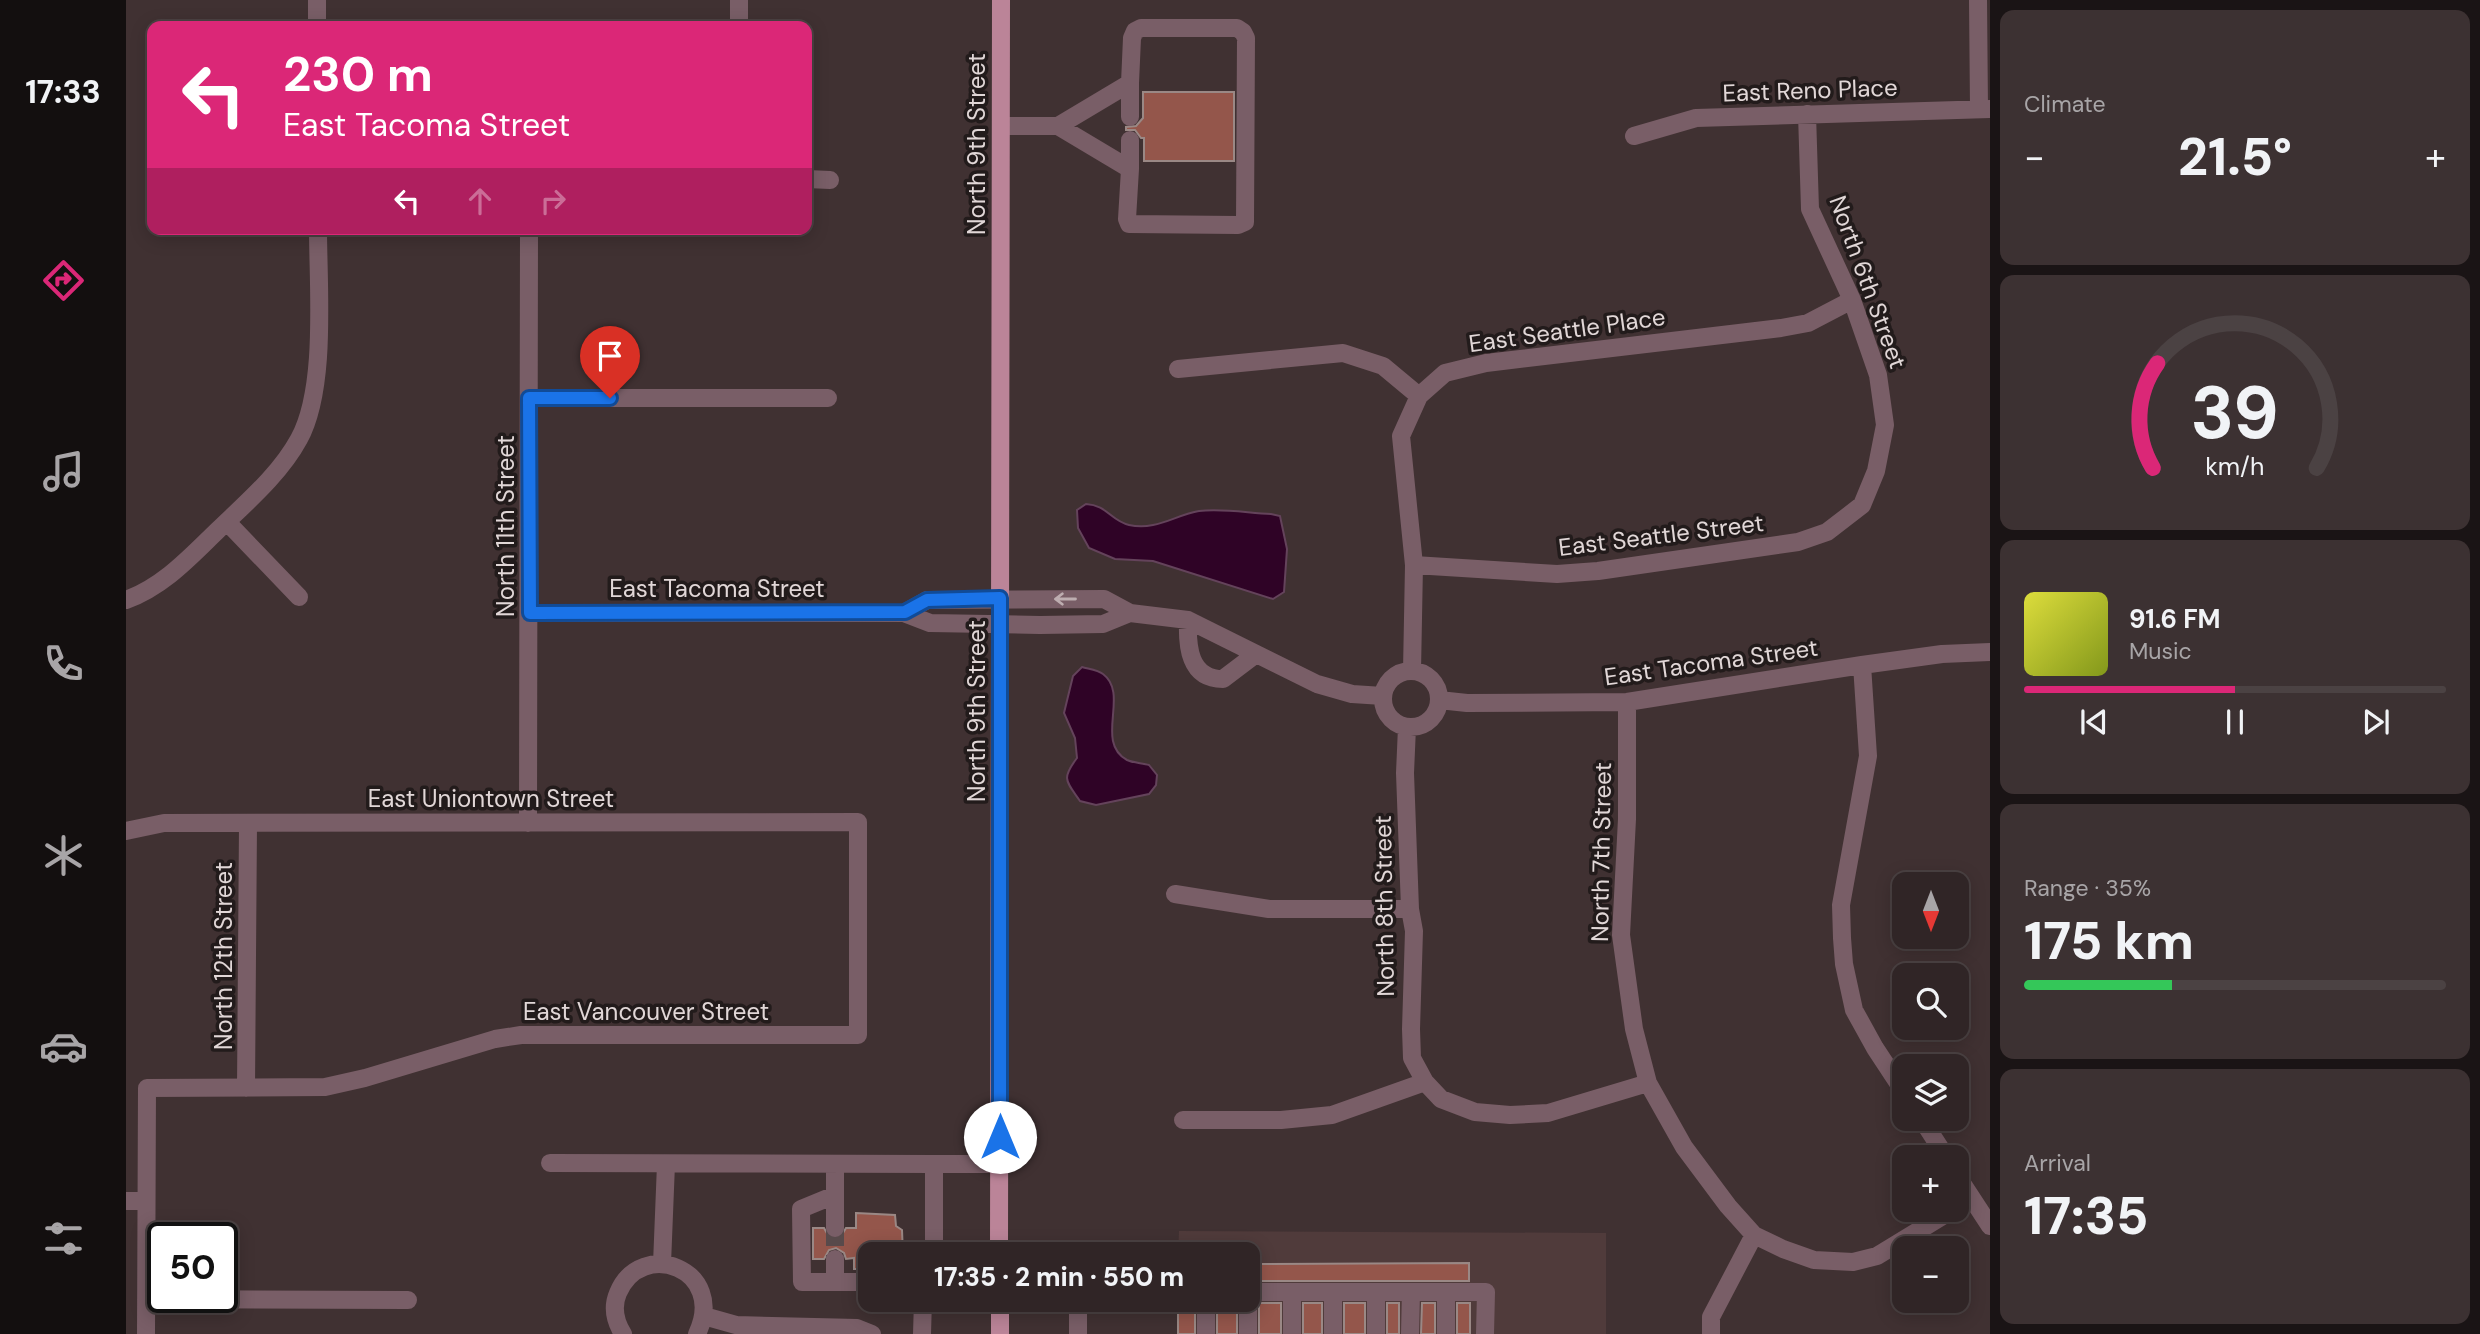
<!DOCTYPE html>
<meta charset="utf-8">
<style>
:root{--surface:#302526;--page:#3c3132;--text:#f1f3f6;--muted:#a8a5a7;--line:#4b4243;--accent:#db2777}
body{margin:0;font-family:"DM Sans",sans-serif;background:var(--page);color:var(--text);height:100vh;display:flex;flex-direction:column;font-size:26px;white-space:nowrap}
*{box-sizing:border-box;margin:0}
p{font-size:23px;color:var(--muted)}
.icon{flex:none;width:38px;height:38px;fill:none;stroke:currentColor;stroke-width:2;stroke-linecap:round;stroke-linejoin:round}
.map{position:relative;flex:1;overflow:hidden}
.details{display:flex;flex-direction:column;gap:10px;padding:10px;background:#1a1415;width:490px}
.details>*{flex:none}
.guide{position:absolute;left:21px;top:21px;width:665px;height:214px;border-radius:14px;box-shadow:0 4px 18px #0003,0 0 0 2px var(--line);background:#db2777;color:#fff;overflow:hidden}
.needle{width:46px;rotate:180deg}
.fabs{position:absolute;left:1766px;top:872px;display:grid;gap:14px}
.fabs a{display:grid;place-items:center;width:77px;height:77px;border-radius:14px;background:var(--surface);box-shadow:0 4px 18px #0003,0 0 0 2px var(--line);font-size:35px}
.speed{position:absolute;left:21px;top:1222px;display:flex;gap:14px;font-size:35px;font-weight:700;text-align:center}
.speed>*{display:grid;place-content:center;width:91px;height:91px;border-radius:50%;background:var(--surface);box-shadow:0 4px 18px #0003,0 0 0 2px var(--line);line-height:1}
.speed .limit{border:4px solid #111;border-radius:10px;background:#fff;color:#111}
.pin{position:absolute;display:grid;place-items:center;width:60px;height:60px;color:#fff;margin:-72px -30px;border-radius:50% 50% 50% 0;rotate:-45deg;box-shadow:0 0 7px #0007}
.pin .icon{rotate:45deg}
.me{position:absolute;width:77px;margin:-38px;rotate:0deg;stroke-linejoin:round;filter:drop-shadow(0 0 5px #0008)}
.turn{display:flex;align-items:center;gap:24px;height:147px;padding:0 21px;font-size:32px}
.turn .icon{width:91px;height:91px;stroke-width:2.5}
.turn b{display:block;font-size:49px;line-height:60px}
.lanes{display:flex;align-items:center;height:66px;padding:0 21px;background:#0003;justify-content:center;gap:35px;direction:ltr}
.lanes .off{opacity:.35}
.big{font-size:52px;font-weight:800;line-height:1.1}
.details .widget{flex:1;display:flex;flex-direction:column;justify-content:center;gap:10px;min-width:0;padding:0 24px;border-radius:14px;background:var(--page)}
.details .dial{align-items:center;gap:0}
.dial svg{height:182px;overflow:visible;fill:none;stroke:var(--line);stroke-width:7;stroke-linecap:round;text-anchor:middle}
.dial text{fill:var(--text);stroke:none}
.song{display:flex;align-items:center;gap:21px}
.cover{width:84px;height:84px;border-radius:10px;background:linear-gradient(135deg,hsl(60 70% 55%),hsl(70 70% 35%))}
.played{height:7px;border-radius:4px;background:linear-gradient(90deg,var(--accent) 50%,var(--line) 50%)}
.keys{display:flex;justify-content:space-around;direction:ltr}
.heat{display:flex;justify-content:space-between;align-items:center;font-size:38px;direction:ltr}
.charge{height:10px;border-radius:5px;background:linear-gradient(90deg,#34c759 35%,var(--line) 0)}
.trip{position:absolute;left:732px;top:1242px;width:402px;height:70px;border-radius:14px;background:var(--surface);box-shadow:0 4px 18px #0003,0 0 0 2px var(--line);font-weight:800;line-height:70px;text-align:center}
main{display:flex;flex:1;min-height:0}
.menu{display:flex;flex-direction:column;width:126px;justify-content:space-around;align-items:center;background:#130f0f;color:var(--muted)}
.menu .icon{width:49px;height:49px}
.menu .active{color:var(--accent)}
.menu b{font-size:32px;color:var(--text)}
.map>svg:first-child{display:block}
</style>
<main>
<nav class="menu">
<b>17:33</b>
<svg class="icon active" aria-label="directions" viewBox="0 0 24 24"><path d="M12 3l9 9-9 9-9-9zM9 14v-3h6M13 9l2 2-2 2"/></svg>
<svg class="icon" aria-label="music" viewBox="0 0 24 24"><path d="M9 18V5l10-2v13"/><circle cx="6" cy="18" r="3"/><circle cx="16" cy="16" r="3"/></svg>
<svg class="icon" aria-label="phone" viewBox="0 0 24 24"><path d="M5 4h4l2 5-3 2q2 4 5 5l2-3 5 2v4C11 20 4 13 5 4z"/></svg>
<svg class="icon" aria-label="climate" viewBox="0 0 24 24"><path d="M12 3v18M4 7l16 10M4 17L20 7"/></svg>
<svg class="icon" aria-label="car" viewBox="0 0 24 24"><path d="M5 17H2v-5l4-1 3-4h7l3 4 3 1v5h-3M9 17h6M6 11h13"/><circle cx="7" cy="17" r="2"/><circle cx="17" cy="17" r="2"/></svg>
<svg class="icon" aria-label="filters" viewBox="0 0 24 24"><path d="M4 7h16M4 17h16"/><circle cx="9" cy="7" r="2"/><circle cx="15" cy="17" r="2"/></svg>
</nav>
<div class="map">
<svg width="1864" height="1334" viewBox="0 0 1864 1334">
<rect width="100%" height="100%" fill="#403132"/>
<path fill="#503b3b" d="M1053,1231L1480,1233V1334H1052V1300H1122V1255H1052Z"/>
<path fill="#2f0326" stroke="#64435b" stroke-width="2" d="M960,504C981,505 985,521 1003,525C1030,531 1049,515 1073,511C1096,508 1122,513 1145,514L1154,516L1161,549L1158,592L1147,599L1027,561L989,559L963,548L952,528L951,510Z
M956,667C963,669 972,670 977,674C1004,694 968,742 1001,760C1007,763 1017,763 1023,765L1031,775L1030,785L1023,794L970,805L954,801C940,781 935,779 951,758L949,738L938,713L947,676Z"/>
<path fill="#94564b" stroke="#9a8885" stroke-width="2" d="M1017,92H1108V161H1018V138H1015L1009,130H1000V127L1010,126L1017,118Z
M730,1213L769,1215L770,1226L776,1230L777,1255H744V1269H728V1258L720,1259L718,1253L710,1248L703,1250L698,1259H687V1228H698L703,1237L714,1238L720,1228H730Z
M1343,1263V1281H1122V1264Z
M1052,1300L1069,1302V1334H1052Z
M1091,1302H1111V1334H1091Z
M1133,1303H1155V1334H1133Z
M1177,1303H1196V1334H1177Z
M1218,1303H1239V1334H1218Z
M1261,1303H1273V1334H1261Z
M1296,1303H1309V1334H1295Z
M1331,1303H1344V1334H1331Z"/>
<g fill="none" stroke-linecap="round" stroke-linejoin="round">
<path stroke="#584a4b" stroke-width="18" stroke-dasharray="18 9" stroke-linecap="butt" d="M709,1228V1259"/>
<path stroke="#795e67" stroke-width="18" d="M191,0V26
M1852,0L1853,108
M613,26V0
M1004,117V83
M875,126H932L1004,169L1001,219L1003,224L1112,225L1119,222L1120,38L1117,32L1111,28H1015L1009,31L1006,38L1004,83L932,126
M1508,136L1570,118L1864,109
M1004,169V140
M681,179L704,180
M1052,369L1217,353L1257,366L1293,396
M403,398H702
M101,522L173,597
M1288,565L1431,574L1472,571L1672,542L1701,532L1736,505L1750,471L1759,425L1752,375L1726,300L1684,209L1681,114
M0,600C38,586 64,557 92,530C121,502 154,474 173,439C201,388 192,288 192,229
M404,613H778L804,623L914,625L977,624L1004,613
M778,613L801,600L978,599L1004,613L1062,620L1191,684L1226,694L1257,696
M1062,620C1061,646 1063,679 1097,679L1130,654
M1736,665L1742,756L1715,905L1716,938L1718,964L1728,1010L1749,1048L1778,1092
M1257 699a28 28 0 1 1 56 0a28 28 0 1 1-56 0Z
M1286,671L1288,565L1275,436L1293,396L1319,373L1360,363L1655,328L1682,323L1726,300
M1313,700L1341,703L1501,702L1736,665L1816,654L1864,652
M1501,702V819L1495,935L1508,1029L1522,1083L1558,1147L1602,1206L1628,1235L1657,1249L1688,1260L1727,1262L1751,1256L1828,1209
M1281,727L1279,773L1284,909L1288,931L1285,1029L1286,1058L1299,1082L1315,1099L1349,1112L1384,1115L1422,1113L1522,1083
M402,823L403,229
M0,831L38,823L732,822V1035H395L369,1039L239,1078L199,1087L21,1088L20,1334
M1049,894L1143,909H1284
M120,1088L122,824
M1795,1118L1820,1157
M1057,1120H1155L1206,1115L1299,1082
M424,1163L808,1164
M709,1165V1195L675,1209L676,1282H744
M1830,1174L1864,1226
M709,1195V1228
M0,1201H20
M873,1253L948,1255
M808,1255V1164H874
M709,1259V1282
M536,1264L540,1164
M1122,1292H1360L1359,1334
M1122,1292V1334
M1207,1292V1334
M20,1299L282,1300
M952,1300V1334
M1080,1300V1334
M578,1316L610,1325L731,1328L746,1334
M497,1334C489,1321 486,1307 492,1293C515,1237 602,1269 571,1334
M796,1334L797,1300
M1166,1334V1292
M1250,1334V1292
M1284,1334L1285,1292
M1320,1334V1292
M1585,1334V1317L1628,1235"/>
<path stroke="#bb8498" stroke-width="18" d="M873,1255L875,0
M874,1300V1334"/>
</g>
<defs><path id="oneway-shaft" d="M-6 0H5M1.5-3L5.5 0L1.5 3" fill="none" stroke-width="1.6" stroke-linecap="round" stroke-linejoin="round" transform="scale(1.75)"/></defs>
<use stroke="#bdadb0" href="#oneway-shaft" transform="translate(939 599) rotate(-180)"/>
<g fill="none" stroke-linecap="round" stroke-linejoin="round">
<g stroke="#114b97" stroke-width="18">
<path id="route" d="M484,398H403L404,613L779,612L801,600L874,598V1137"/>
</g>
<use href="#route" stroke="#1a73e8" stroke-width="12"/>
</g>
<g text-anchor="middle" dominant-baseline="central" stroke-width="7" stroke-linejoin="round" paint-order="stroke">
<g font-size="24" fill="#e1d7d7" stroke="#221b1b">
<text transform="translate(1684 90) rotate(-2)">East Reno Place</text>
<text transform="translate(850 144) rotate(-90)">North 9th Street</text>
<text transform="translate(1742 282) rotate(70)">North 6th Street</text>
<text transform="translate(1441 330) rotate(-8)">East Seattle Place</text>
<text transform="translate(379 526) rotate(-90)">North 11th Street</text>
<text transform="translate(1535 535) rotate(-7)">East Seattle Street</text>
<text x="591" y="588">East Tacoma Street</text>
<text transform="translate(1585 662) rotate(-8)">East Tacoma Street</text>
<text transform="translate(850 711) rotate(-90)">North 9th Street</text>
<text x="365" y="798">East Uniontown Street</text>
<text transform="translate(1475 852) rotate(-89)">North 7th Street</text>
<text transform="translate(1258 906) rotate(-91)">North 8th Street</text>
<text transform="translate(97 956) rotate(-90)">North 12th Street</text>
<text x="520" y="1011">East Vancouver Street</text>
</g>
</g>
</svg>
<div class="fabs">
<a><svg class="needle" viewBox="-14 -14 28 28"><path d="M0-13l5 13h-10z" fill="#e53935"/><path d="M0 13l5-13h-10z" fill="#a8a5a7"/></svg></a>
<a><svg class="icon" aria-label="search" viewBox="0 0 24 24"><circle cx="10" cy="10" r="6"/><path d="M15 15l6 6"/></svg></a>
<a><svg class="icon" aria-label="layers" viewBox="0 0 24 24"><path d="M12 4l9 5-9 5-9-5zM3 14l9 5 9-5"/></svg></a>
<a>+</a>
<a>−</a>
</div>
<div class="speed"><div class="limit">50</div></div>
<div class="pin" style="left:484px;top:398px;background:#d93025"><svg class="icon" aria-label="arrive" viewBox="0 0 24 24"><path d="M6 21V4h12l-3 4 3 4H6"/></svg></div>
<svg class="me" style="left:874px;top:1137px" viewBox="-20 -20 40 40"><circle r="19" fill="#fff"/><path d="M0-13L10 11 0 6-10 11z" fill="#1a73e8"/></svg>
<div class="trip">17:35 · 2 min · 550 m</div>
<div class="guide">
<div class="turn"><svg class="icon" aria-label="left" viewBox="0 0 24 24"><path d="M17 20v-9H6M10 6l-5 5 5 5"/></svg><div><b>230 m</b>East Tacoma Street</div></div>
<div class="lanes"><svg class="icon" aria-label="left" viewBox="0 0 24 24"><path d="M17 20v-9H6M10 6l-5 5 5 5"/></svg><svg class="icon off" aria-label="ahead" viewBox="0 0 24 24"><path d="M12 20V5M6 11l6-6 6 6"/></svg><svg class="icon off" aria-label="right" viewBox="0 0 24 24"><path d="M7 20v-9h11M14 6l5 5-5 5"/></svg></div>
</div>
</div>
<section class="details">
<div class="widget"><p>Climate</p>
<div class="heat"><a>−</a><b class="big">21.5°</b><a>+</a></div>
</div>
<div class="widget dial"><svg viewBox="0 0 100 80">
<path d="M14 69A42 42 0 1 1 86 69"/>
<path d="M14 69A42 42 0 0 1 16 23" stroke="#db2777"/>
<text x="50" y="56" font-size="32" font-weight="700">39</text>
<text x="50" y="72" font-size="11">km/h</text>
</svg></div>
<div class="widget">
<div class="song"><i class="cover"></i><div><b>91.6 FM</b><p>Music</p></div></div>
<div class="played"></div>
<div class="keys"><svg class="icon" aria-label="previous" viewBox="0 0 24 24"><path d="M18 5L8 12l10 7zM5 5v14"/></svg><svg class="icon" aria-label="pause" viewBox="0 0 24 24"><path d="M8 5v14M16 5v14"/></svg><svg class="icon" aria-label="next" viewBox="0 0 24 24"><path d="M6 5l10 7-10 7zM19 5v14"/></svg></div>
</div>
<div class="widget"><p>Range · 35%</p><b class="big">175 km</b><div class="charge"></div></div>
<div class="widget"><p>Arrival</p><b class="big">17:35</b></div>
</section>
</main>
